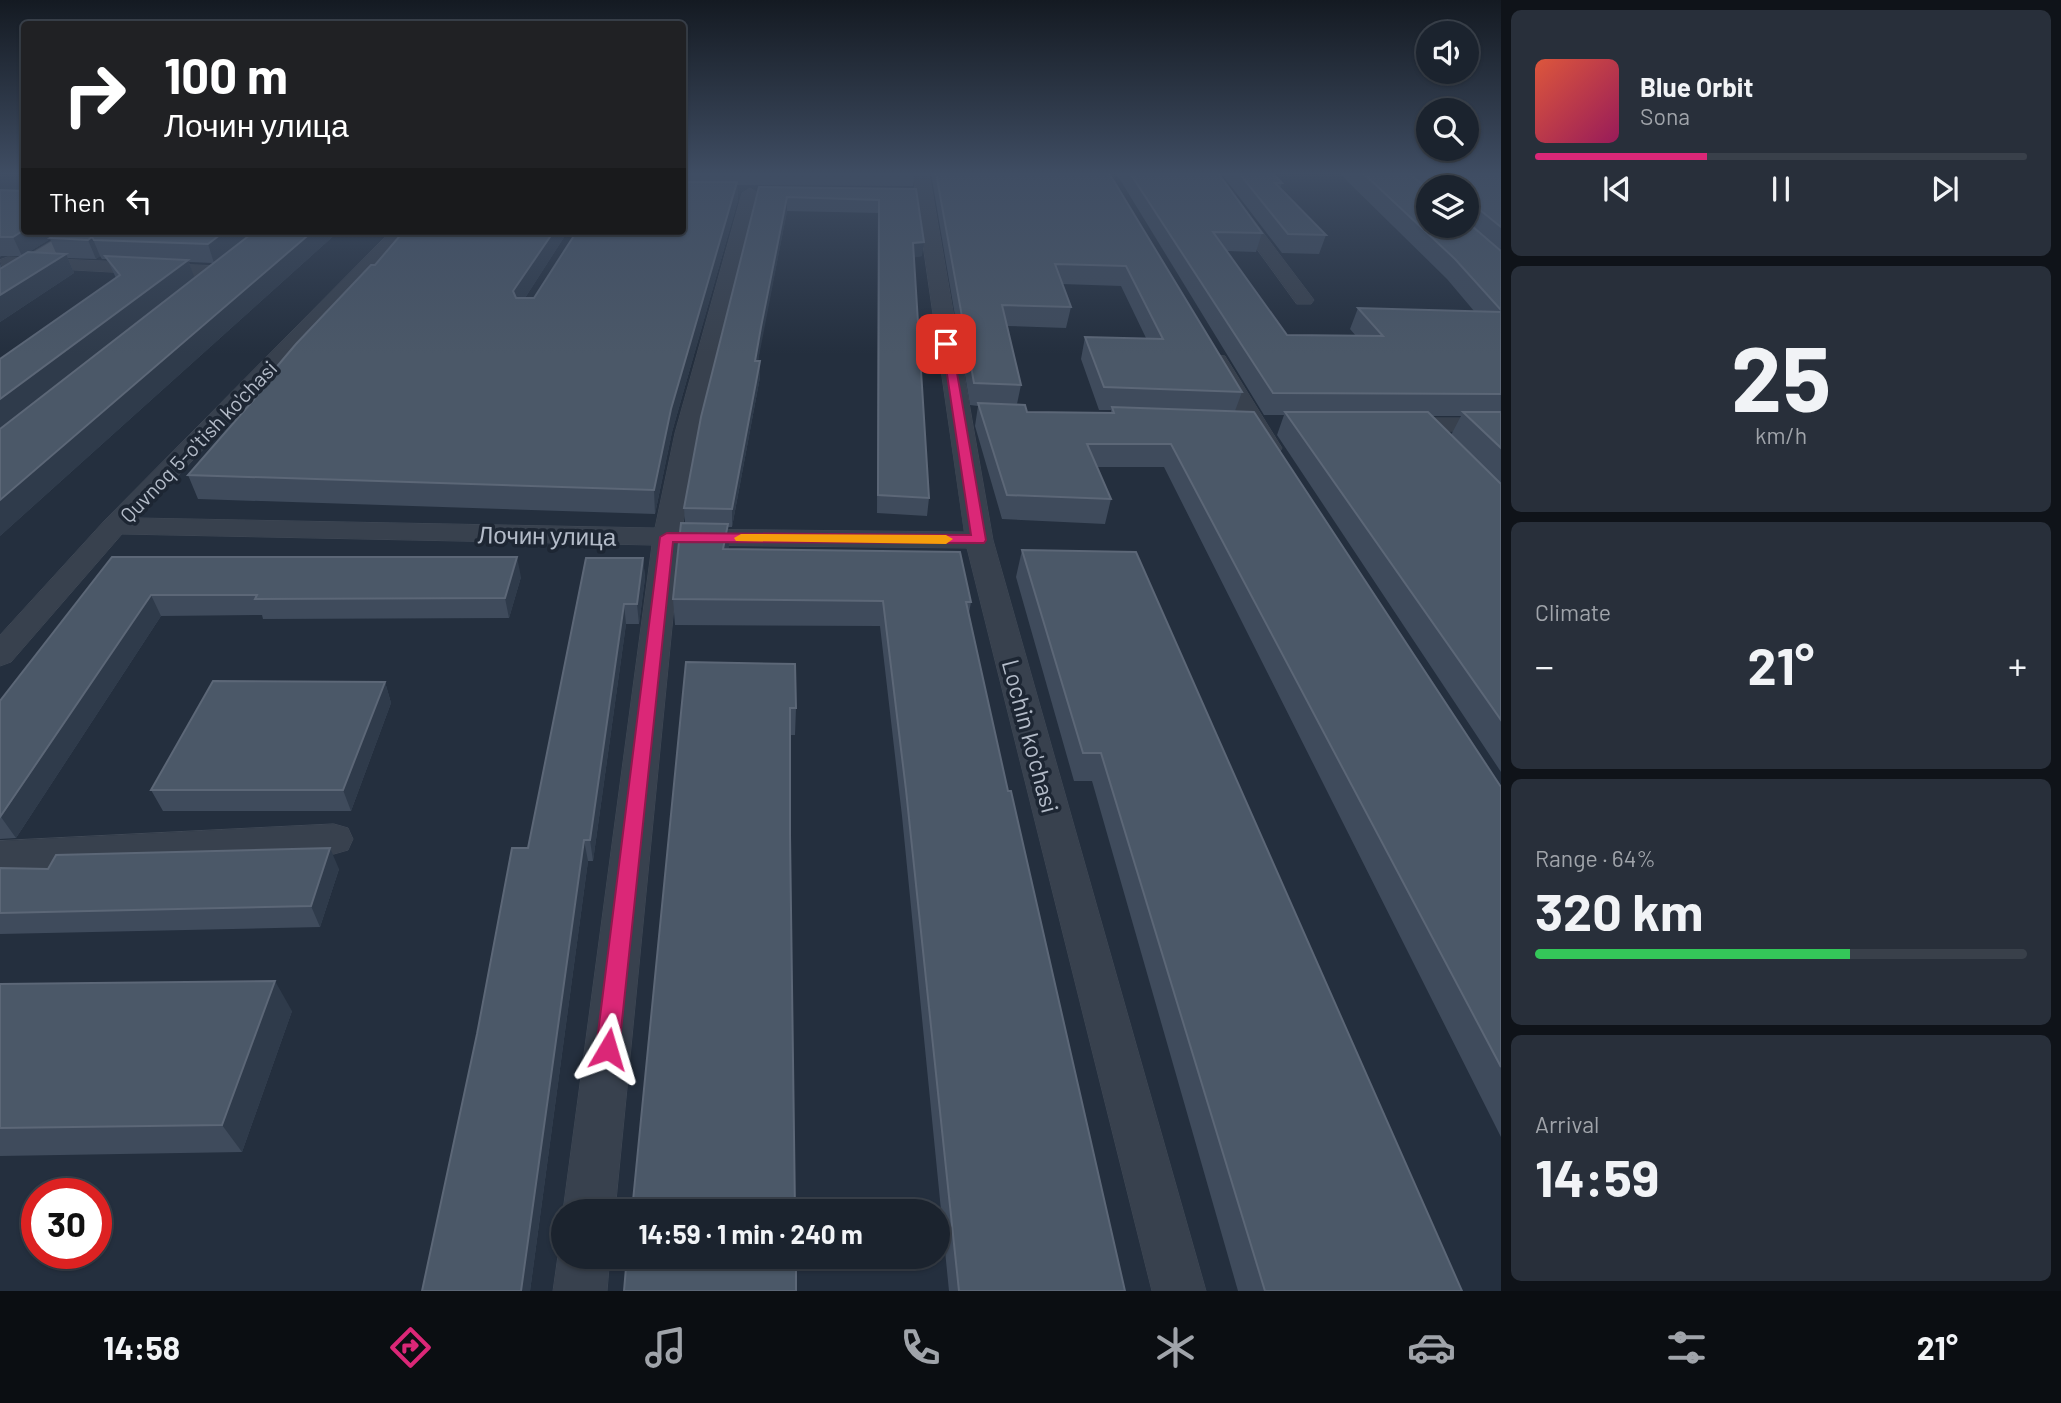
<!DOCTYPE html>
<meta charset="utf-8">
<style>
:root{--surface:#1b232e;--page:#282f3a;--text:#f1f3f6;--muted:#a0a4aa;--line:#39404a;--accent:#db2777}
body{margin:0;font-family:Barlow,sans-serif;background:var(--page);color:var(--text);height:100vh;display:flex;flex-direction:column;font-size:26px;white-space:nowrap}
*{box-sizing:border-box;margin:0}
p{font-size:23px;color:var(--muted)}
.icon{flex:none;width:38px;height:38px;fill:none;stroke:currentColor;stroke-width:2;stroke-linecap:round;stroke-linejoin:round}
.map{position:relative;flex:1;overflow:hidden}
.details{display:flex;flex-direction:column;gap:10px;padding:10px;background:#0f1319;width:560px}
.details>*{flex:none}
.top-card{position:absolute;left:21px;top:21px;width:665px;height:214px;border-radius:7px;box-shadow:0 2px 5px #0004,0 0 0 2px var(--line);background:#202124;color:#fff;overflow:hidden}
.buttons{position:absolute;left:1416px;top:21px;display:grid;gap:14px}
.buttons a{display:grid;place-items:center;width:63px;height:63px;border-radius:50%;background:var(--surface);box-shadow:0 2px 5px #0004,0 0 0 2px var(--line);font-size:35px}
.speed{position:absolute;left:21px;top:1178px;display:flex;gap:14px;font-size:35px;font-weight:700;text-align:center}
.speed>*{display:grid;place-content:center;width:91px;height:91px;border-radius:50%;background:var(--surface);box-shadow:0 2px 5px #0004,0 0 0 2px var(--line);line-height:1}
.speed .limit{border:10px solid #d22;background:#fff;color:#111}
.pin{position:absolute;display:grid;place-items:center;width:60px;height:60px;color:#fff;margin:-30px;border-radius:14px;box-shadow:0 4px 10px #0006}
.me{position:absolute;width:77px;margin:-38px;rotate:7deg;stroke-linejoin:round;filter:drop-shadow(0 0 5px #0008)}
.turn{display:flex;align-items:center;gap:24px;height:147px;padding:0 28px;font-size:32px}
.turn .icon{width:91px;height:91px;stroke-width:2.5}
.turn b{display:block;font-size:49px;line-height:60px}
.then{display:flex;align-items:center;height:66px;padding:0 28px;background:#0003;gap:14px;font-size:26px}
.big{font-size:52px;font-weight:700;line-height:1.1}
.details .widget{flex:1;display:flex;flex-direction:column;justify-content:center;gap:10px;min-width:0;padding:0 24px;border-radius:10px;background:var(--page)}
.details .dial{align-items:center;gap:0}
.dial b{font-size:91px;line-height:1}
.song{display:flex;align-items:center;gap:21px}
.cover{width:84px;height:84px;border-radius:10px;background:linear-gradient(135deg,hsl(10 70% 55%),hsl(330 70% 35%))}
.played{height:7px;border-radius:4px;background:linear-gradient(90deg,var(--accent) 35%,var(--line) 35%)}
.keys{display:flex;justify-content:space-around;direction:ltr}
.heat{display:flex;justify-content:space-between;align-items:center;font-size:38px;direction:ltr}
.charge{height:10px;border-radius:5px;background:linear-gradient(90deg,#34c759 64%,var(--line) 0)}
.trip{position:absolute;left:551px;top:1199px;width:399px;height:70px;border-radius:35px;background:var(--surface);box-shadow:0 2px 5px #0004,0 0 0 2px var(--line);font-weight:700;line-height:70px;text-align:center}
.tabs{display:flex;height:112px;justify-content:space-around;align-items:center;background:#0b0e12;color:var(--muted)}
.tabs .icon{width:49px;height:49px}
.tabs .selected{color:var(--accent)}
.tabs b{font-size:32px;color:var(--text)}
main{display:flex;flex:1;min-height:0}
.map>svg:first-child{display:block}
</style>
<main>
<div class="map">
<svg width="1501" height="1291" viewBox="0 0 1501 1291">
<rect width="100%" height="100%" fill="#242f3e"/>
<g fill="none" stroke-linecap="round" stroke-linejoin="round">
<g stroke="#414a57" stroke-width="1">
<path id="minor" d="M913,173H929L993,540L1206,1291H1152L967,548L680,545L615,1211H563L652,545L122,534L11,662L0,666V635L105,520L391,231H410L138,518L655,528L675,433L742,193L750,188L758,193L699,433L682,529L964,532Z
M1202,173H1218L1311,296L1314,300L1311,304H1297Z
M8,257L219,266L228,272L219,278L2,266L0,260Z
M1217,355L1225,356L1282,448L1279,453H1261L1258,448L1206,361Z
M1397,418H1501V432L1389,430L1385,425L1389,420Z
M334,824L348,828L353,839L348,850L334,854L0,873V841Z
M564,1242V1256H610L607,1291H553L558,1256Z"/>
</g>
<g stroke="#414a57" stroke-width="2">
<path id="primary" d="M69,231H94L8,287L0,289V272Z"/>
</g>
<use href="#minor" fill="#38414e" fill-rule="evenodd"/>
<use href="#primary" fill="#56606e" fill-rule="evenodd"/>
</g>
<path fill="#3f4b5c" fill-rule="evenodd" d="M682,173H914L913,186L737,185L738,200L672,432L655,514L198,499L188,475L254,400L252,396L375,265L568,231L525,298H534L682,231Z
M931,173H1109L1242,392L1235,411L1501,787V1137L1164,467H1097L1111,499L1105,524L1002,519L975,426L978,406L970,405ZM1062,284L1121,286L1146,338L1085,337L1081,359L1099,410H1111V413L1027,412L1017,404L1021,385L1007,326L1066,328L1071,307Z
M1116,173H1218L1262,233L1256,252L1227,251L1287,335L1356,336L1350,329L1358,308L1474,311L1447,279L1339,173H1501V484L1451,435L1461,416H1432L1501,484V772L1277,435L1284,415H1264ZM1428,187H1466V226H1428Z
M1221,173H1273L1282,183L1280,188L1326,235L1319,254L1282,253Z
M759,187L916,189L922,256L914,257L929,498L927,516L877,513L878,213L787,211L761,342L758,361L760,377L732,527H728V549L971,602L969,613L1008,791L1125,1291H949L902,816L880,626L675,625L673,599L685,523L684,508Z
M0,190L24,231H339L0,536L116,278L107,259H102L100,256L96,259L68,258L74,273L0,322V263L2,268L21,256H1L0,257ZM50,239L56,253L29,252ZM189,262L213,263L194,278Z
M1022,550L1462,1291H1238L1092,781H1074L1016,577Z
M112,557L521,577L509,618L263,619L262,615L161,616L16,838L0,839V701Z
M586,558H643L645,578L639,624H626L593,861H588L530,1291H422L477,1034L528,848Z
M686,662L796,708L795,735H790Z
M385,682L391,703L351,811H163L151,790Z
M0,868L339,869L320,927L0,934Z
M0,984L292,1011L242,1152L0,1156Z"/>
<path fill="#2f3b4b" d="M737,182L738,200L672,432L655,514L654,490L671,409Z
M787,197V211L755,377V361L761,327Z
M24,231H64L22,256L13,237Z
M225,231H256L214,263L208,244Z
M313,231H339L0,536V500Z
M554,231H568L516,312L513,291Z
M92,237L100,256L96,259L88,240Z
M924,242L922,256L912,258L913,243Z
M66,254L74,273L0,322V295Z
M188,260L195,279L0,431V399Z
M760,361V377L732,527V509Z
M728,524L729,548L724,574L723,549Z
M517,557L521,577L509,618L505,598Z
M643,558L645,578L639,624L637,604Z
M151,595L161,616L16,838L1,817Z
M624,604L626,624L593,861L590,840Z
M385,682L391,703L351,811L343,790Z
M584,840L588,861L530,1291H521Z
M330,848L339,869L320,927L311,906Z
M275,981L292,1011L242,1152L222,1125Z"/>
<path fill="#4b5868" stroke="#5c6777" stroke-width="2" d="M936,173H1109L1242,392L1104,387L1085,337L1163,339L1126,266L1055,264L1071,307L1002,305L1021,385L974,383Z
M1130,173H1218L1262,233L1213,232L1287,335L1383,336L1358,308L1501,312V394L1273,393Z
M1239,173H1273L1282,183H1275L1326,235L1288,234Z
M1363,173H1409L1428,189V226H1466V221L1501,251V310L1455,259Z
M1435,173H1501V227L1475,206H1466V187H1437V175Z
M682,182H737L671,409L654,490L188,475L257,396H252L296,344L371,265H375L404,231H554L513,291L516,298H534L577,231H682Z
M759,187L916,189L924,242L913,243L929,498L878,495L879,200L787,197L761,327L755,361H760L732,509L684,508L701,417Z
M0,190L24,191V230L13,237H0Z
M61,231H225L208,244L94,240L92,237L88,240L50,238Z
M255,231H313L0,500V429Z
M28,252L66,254L0,295V269Z
M105,256L188,260L0,399V359L120,275Z
M978,403L1025,405L1027,412L1114,413L1112,407L1254,412L1501,787V1067L1171,444H1087L1111,499L1007,495Z
M1285,412H1428L1501,484V720Z
M1463,412H1501V448Z
M681,523L728,524L723,549L960,552L971,602H966L1008,791H1011L1125,1291H959L906,790L883,601L673,599Z
M1022,550L1136,552L1462,1291H1265L1101,753H1083Z
M112,557H517L505,598L255,599L257,595H151L0,817V701Z
M586,558H643L637,604H624L590,840H584L521,1291H422L477,1034L512,848H528Z
M686,662L795,664L796,708H790V835L795,1211H632Z
M213,681L385,682L343,790H151Z
M330,848L311,906L0,913V868L48,869L56,855Z
M275,981L222,1125L0,1128V984Z
M627,1256H796V1291H624Z"/>
<linearGradient id="sky" x2="0" y2="1"><stop stop-color="#141a22"/><stop offset="0.49" stop-color="#3f4d63"/><stop offset="1" stop-color="#3f4d63" stop-opacity="0"/></linearGradient>
<rect width="1501" height="354" fill="url(#sky)"/>
<path fill="#db2777" stroke="#8e194d" stroke-width="2" d="M942,341L952,344L986,540L984,543L673,542L619,1049L616,1057L608,1060L600,1057L596,1049L660,537L667,533L971,535Z"/>
<path fill="#f59e0b" d="M741,534L946,535L953,539L946,544L736,541L734,538Z"/>
<g text-anchor="middle" dominant-baseline="central" stroke-width="7" stroke-linejoin="round" paint-order="stroke">
<g font-size="21" fill="#b4bcc9" stroke="#1d2633">
<text transform="translate(198 441) rotate(-46)">Quvnoq 5-o'tish ko'chasi</text>
</g>
<g font-size="24" fill="#b4bcc9" stroke="#1d2633">
<text transform="translate(547 535) rotate(1)">Лочин улица</text>
<text transform="translate(1031 736) rotate(75)">Lochin ko'chasi</text>
</g>
</g>
</svg>
<div class="buttons">
<a><svg class="icon" aria-label="sound" viewBox="0 0 24 24"><path d="M4 9h4l5-4v14l-5-4H4zM17 9q2 3 0 6"/></svg></a>
<a><svg class="icon" aria-label="search" viewBox="0 0 24 24"><circle cx="10" cy="10" r="6"/><path d="M15 15l6 6"/></svg></a>
<a><svg class="icon" aria-label="layers" viewBox="0 0 24 24"><path d="M12 4l9 5-9 5-9-5zM3 14l9 5 9-5"/></svg></a>
</div>
<div class="speed"><div class="limit">30</div></div>
<div class="pin" style="left:946px;top:344px;background:#d93025"><svg class="icon" aria-label="arrive" viewBox="0 0 24 24"><path d="M6 21V4h12l-3 4 3 4H6"/></svg></div>
<svg class="me" style="left:608px;top:1049px" viewBox="-20 -20 40 40"><path d="M0-17L14 15 0 8-14 15z" fill="#db2777" stroke="#fff" stroke-width="4"/></svg>
<div class="trip">14:59 · 1 min · 240 m</div>
<div class="top-card">
<div class="turn"><svg class="icon" aria-label="right" viewBox="0 0 24 24"><path d="M7 20v-9h11M14 6l5 5-5 5"/></svg><div><b>100 m</b>Лочин улица</div></div>
<div class="then">Then<svg class="icon" aria-label="left" viewBox="0 0 24 24"><path d="M17 20v-9H6M10 6l-5 5 5 5"/></svg></div>
</div>
</div>
<section class="details">
<div class="widget">
<div class="song"><i class="cover"></i><div><b>Blue Orbit</b><p>Sona</p></div></div>
<div class="played"></div>
<div class="keys"><svg class="icon" aria-label="previous" viewBox="0 0 24 24"><path d="M18 5L8 12l10 7zM5 5v14"/></svg><svg class="icon" aria-label="pause" viewBox="0 0 24 24"><path d="M8 5v14M16 5v14"/></svg><svg class="icon" aria-label="next" viewBox="0 0 24 24"><path d="M6 5l10 7-10 7zM19 5v14"/></svg></div>
</div>
<div class="widget dial"><b>25</b><p>km/h</p></div>
<div class="widget"><p>Climate</p>
<div class="heat"><a>−</a><b class="big">21°</b><a>+</a></div>
</div>
<div class="widget"><p>Range · 64%</p><b class="big">320 km</b><div class="charge"></div></div>
<div class="widget"><p>Arrival</p><b class="big">14:59</b></div>
</section>
</main>
<nav class="tabs">
<b>14:58</b>
<svg class="icon selected" aria-label="directions" viewBox="0 0 24 24"><path d="M12 3l9 9-9 9-9-9zM9 14v-3h6M13 9l2 2-2 2"/></svg>
<svg class="icon" aria-label="music" viewBox="0 0 24 24"><path d="M9 18V5l10-2v13"/><circle cx="6" cy="18" r="3"/><circle cx="16" cy="16" r="3"/></svg>
<svg class="icon" aria-label="phone" viewBox="0 0 24 24"><path d="M5 4h4l2 5-3 2q2 4 5 5l2-3 5 2v4C11 20 4 13 5 4z"/></svg>
<svg class="icon" aria-label="climate" viewBox="0 0 24 24"><path d="M12 3v18M4 7l16 10M4 17L20 7"/></svg>
<svg class="icon" aria-label="car" viewBox="0 0 24 24"><path d="M5 17H2v-5l4-1 3-4h7l3 4 3 1v5h-3M9 17h6M6 11h13"/><circle cx="7" cy="17" r="2"/><circle cx="17" cy="17" r="2"/></svg>
<svg class="icon" aria-label="filters" viewBox="0 0 24 24"><path d="M4 7h16M4 17h16"/><circle cx="9" cy="7" r="2"/><circle cx="15" cy="17" r="2"/></svg>
<b>21°</b>
</nav>
